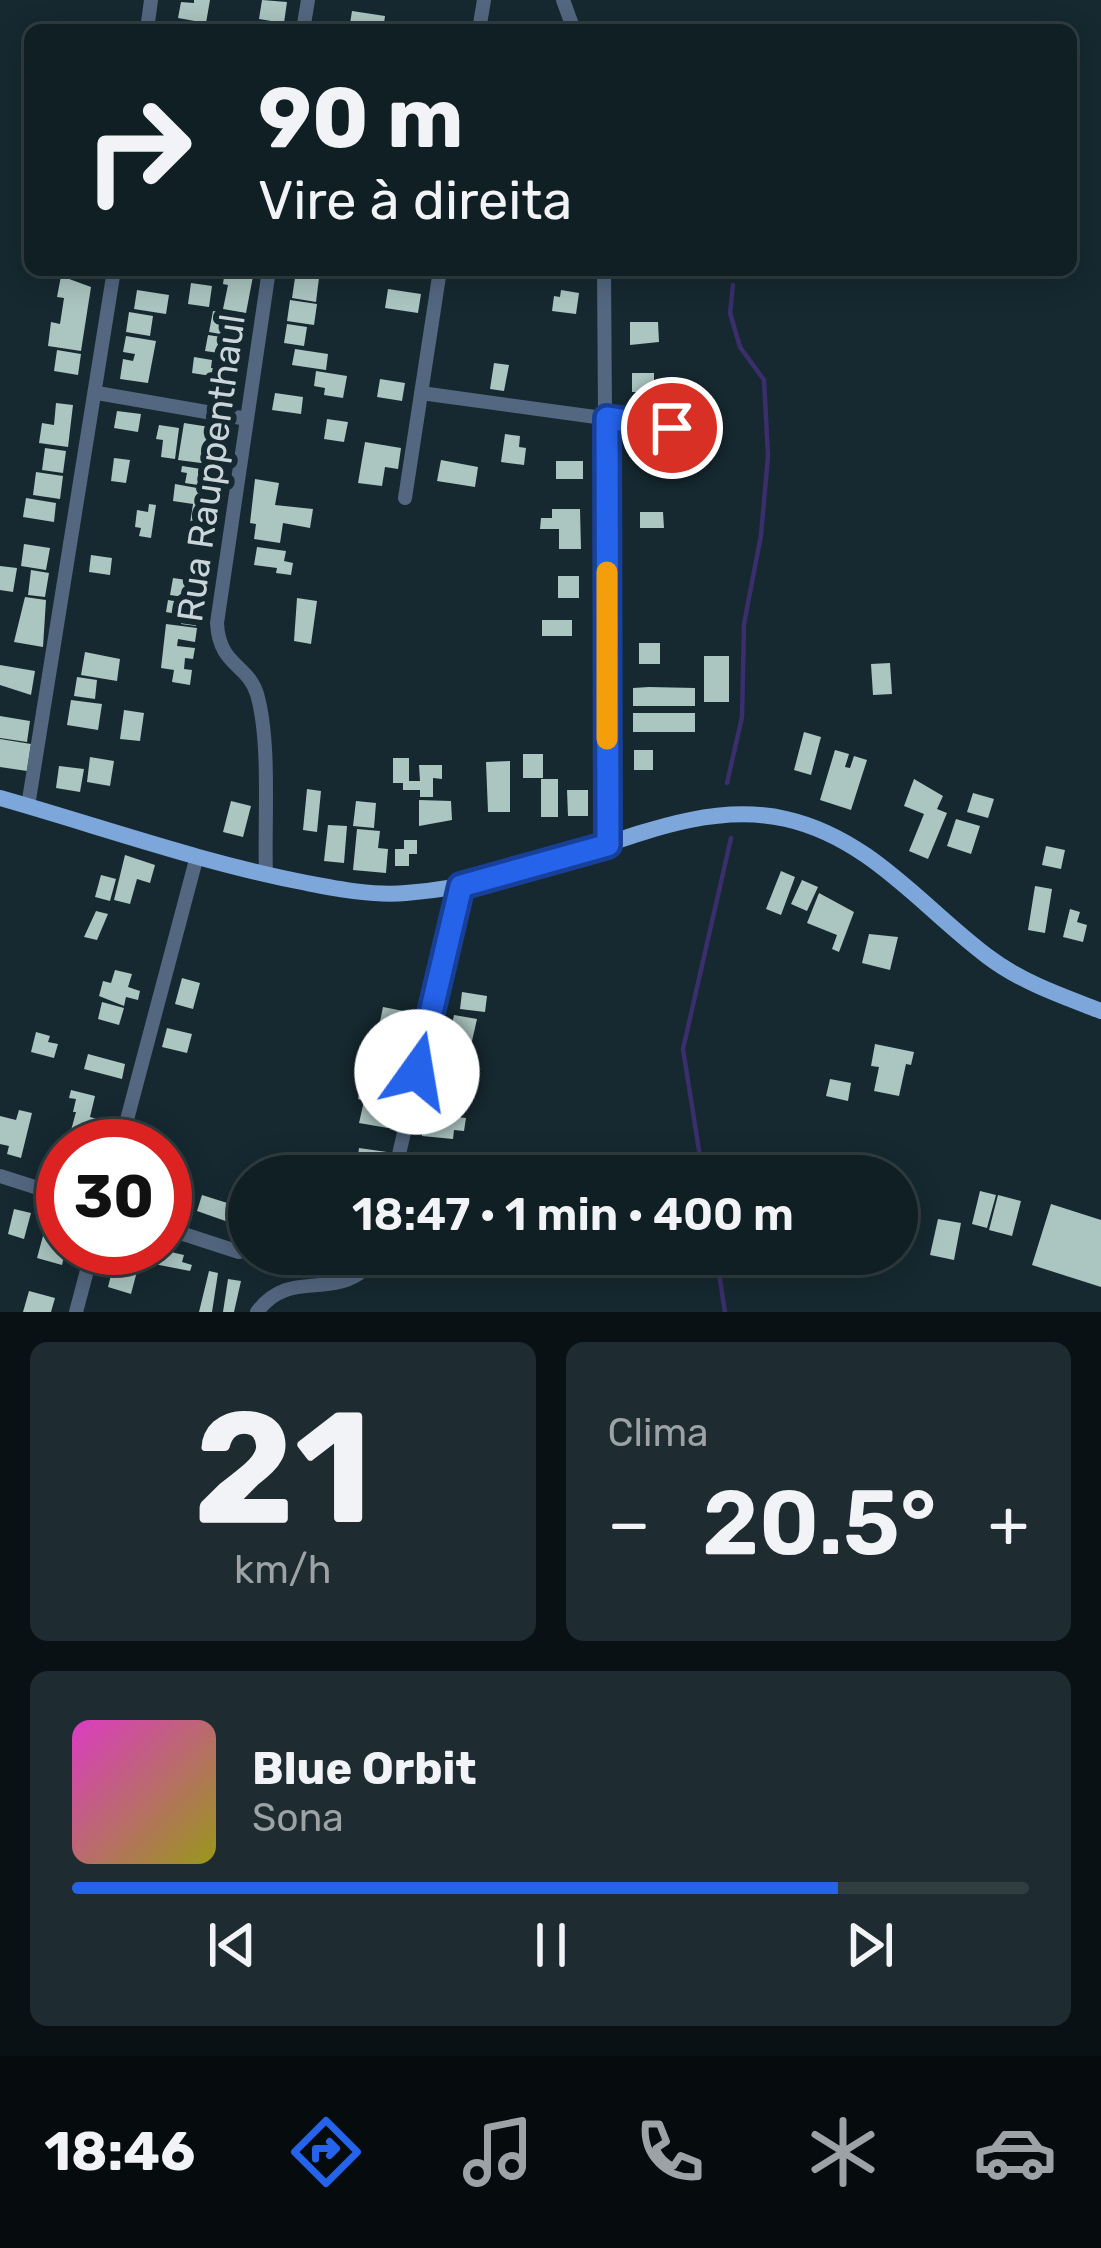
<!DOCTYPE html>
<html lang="pt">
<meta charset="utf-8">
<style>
:root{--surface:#101f24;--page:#1e2c31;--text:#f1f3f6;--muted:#9ca2a6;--line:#303d41;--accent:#2563eb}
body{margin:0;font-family:Rubik,sans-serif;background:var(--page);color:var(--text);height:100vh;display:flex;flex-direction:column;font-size:45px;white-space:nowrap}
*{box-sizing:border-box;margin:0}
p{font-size:39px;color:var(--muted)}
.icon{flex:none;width:66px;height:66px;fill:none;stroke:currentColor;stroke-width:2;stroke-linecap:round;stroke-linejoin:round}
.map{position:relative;height:1312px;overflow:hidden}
.side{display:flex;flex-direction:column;gap:30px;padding:30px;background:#091114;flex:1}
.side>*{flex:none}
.hud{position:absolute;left:24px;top:24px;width:1053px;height:252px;border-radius:18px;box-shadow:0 6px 30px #0003,0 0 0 3px var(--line);background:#101f24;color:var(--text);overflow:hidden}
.speed{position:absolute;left:36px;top:1119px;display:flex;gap:24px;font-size:60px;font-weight:700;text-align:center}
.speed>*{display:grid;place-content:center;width:156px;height:156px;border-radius:50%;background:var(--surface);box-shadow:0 6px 30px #0003,0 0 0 3px var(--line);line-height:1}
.speed .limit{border:18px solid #d22;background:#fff;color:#111}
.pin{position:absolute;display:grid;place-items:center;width:102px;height:102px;color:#fff;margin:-51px;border:6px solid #fff;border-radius:50%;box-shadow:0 3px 12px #0007}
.me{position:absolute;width:132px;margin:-66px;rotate:13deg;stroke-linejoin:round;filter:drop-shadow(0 0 9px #0008)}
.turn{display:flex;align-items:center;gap:42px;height:252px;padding:0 36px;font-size:54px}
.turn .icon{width:156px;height:156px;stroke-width:2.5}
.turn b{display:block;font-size:84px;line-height:102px}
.big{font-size:90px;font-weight:600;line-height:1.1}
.side .card{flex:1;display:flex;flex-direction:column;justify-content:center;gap:18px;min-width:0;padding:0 42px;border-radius:18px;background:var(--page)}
.side .dial{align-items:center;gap:0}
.dial b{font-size:156px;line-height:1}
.song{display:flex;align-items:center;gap:36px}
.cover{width:144px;height:144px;border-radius:18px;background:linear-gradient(135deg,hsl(310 70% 55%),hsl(60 70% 35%))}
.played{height:12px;border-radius:6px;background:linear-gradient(90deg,var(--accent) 80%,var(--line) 80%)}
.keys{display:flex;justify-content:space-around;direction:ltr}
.heat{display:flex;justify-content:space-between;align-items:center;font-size:66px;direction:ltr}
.side .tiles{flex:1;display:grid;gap:30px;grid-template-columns:1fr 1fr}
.card:last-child{grid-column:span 2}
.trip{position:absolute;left:228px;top:1155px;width:690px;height:120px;border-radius:60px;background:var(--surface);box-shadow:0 6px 30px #0003,0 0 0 3px var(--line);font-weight:600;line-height:120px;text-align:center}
.dock{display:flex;height:192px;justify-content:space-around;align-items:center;background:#060c0e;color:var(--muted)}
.dock .icon{width:84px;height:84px}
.dock .current{color:var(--accent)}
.dock b{font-size:54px;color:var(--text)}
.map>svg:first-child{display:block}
</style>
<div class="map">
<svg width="1101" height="1312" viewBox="0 0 1101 1312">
<rect width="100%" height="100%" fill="#162930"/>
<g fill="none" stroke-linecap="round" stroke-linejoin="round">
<path stroke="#3a2e6c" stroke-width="4.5" d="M727,783L742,717L744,624L761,535L768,456L764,380L740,347L730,313L733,285
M703,1176L683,1049L731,838
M716,1254L725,1312"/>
</g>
<path fill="#abc5c1" d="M194,0H210L206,23L178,18L181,2L194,3Z
M262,0L287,2L284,23L259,19Z
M352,11L385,16L383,30H349Z
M225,270L254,271L246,313L223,309L228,285L223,284Z
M291,270H320L316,302L292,298L295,278L290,277Z
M61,276L91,287L81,351L48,346L51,322L60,324L64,298L57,297Z
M191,283L212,286L209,307L188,304Z
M388,289L421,294L418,313L385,308Z
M137,290L169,295L166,314L134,309Z
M561,290L579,293L576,314L552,311L554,296L560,297Z
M290,300L317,304L314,325L287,321Z
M213,311L240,315L237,337L209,332Z
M129,312L153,316L150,336L126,332Z
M630,322H658L659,342L630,345Z
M287,324L307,327L304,346L284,343Z
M208,335L242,340L237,380L192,373L194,357L212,360L211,368L217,369L219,353L205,351Z
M126,336L156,341L148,383L120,379L123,359L133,361L135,354L123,352Z
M295,349L328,354L326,370L292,365Z
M57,350L81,354L78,375L54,371Z
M494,363L509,365L504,391L490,389Z
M316,371L347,376L343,398L324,395L325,388L314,386Z
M632,373H654V392H632Z
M380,379L405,383L402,401L377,397Z
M275,393L303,397L301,414L272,410Z
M56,403L73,405L68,447L39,443L42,423L54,425Z
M117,411L141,414L138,432L114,428Z
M327,419L348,422L344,442L324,439Z
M184,423L216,428L209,464L178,460Z
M159,425L179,428L175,459L161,457L163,440L156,439Z
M505,434L520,436L519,447L526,448L524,465L501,462Z
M365,442L401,448L398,469L385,467L382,486L358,483Z
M45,448L66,451L63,473L42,470Z
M114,458L130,460L126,483L111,481Z
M441,460L478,467L475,487L437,481Z
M556,461H583V479H556Z
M182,466L214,471L211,487L185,483L187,473L181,472Z
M36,472L63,476L60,499L33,495Z
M255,479L279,483L275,505L313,509L310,528L283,523L280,543L254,539L256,524L250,523Z
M175,484L208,490L205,512L215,514L212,533L189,530L193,504L173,501Z
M26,498L56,503L54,522L23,517Z
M149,504L156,505L151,538L139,536L141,528L135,527L137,510L148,512Z
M552,509H580L581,549H559V529H540L541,518H552Z
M640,512H663L664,528H640Z
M24,544L50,548L46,570L21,566Z
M257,547L286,551L284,561L293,563L291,575L276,573L277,568L254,565Z
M91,555L112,558L110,575L89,572Z
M0,566L17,568L13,592L0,590Z
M31,570L49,573L45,597L28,595Z
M558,576H579V598H558Z
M173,578L200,582L197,599L170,595Z
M25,597L46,600L43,647L14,642Z
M297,598L317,601L311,644L294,641Z
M168,600L198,605L196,626L181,624L182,615L166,612Z
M542,620H572V636H542Z
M166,624L197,628L195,642L178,639L177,646L195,648L193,659L185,658L184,669L192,670L190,685L172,682L174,670L161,668Z
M639,643H660V664H639Z
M85,652L120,659L117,681L81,675Z
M704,656H729V702H704Z
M890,663L892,694L873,695L871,664Z
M0,665L35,671L31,695L0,685Z
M77,677L97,680L95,699L74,696Z
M649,687L695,688V706H633V688Z
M71,700L102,704L98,730L67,725Z
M124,710L144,713L140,741L120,739Z
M633,713H695V732H633Z
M0,716L30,721L27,742L0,738Z
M804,732L821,737L811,775L794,770Z
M0,739L31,744L27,771L0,767Z
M634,750H653V770H634Z
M835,750L849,754L845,767L850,768L854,756L867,760L851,810L820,800Z
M523,754H543V778H523Z
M90,757L114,761L110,786L87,782Z
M393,758H409V781H420L419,765H442V779L433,778V797H420V790H403V783H393Z
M510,761V812H488L486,762Z
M59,766L84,769L80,792L56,788Z
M541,779H558V817H541Z
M914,779L943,796L937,809L947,813L928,859L909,851L924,814L904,806Z
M307,789L321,791L317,832L303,830Z
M567,790H588V816H568Z
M973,793L994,799L988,818L967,812Z
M419,800L451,801L452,820L419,826Z
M231,801L251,806L243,837L223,832Z
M356,801L376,803L374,828L353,826Z
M956,819L980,826L971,854L947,846Z
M328,825L347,826L344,863L324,861Z
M357,829L380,831L378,848L388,849L386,873L353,870Z
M404,840H417V854H409V866H395V849H404Z
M1046,846L1065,850L1061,869L1042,865Z
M125,855L155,865L150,883L137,879L130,904L114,900Z
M781,871L795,877L781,915L766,909Z
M101,875L116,879L110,901L95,897Z
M802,880L818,887L807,911L791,904Z
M1035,886L1052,889L1045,933L1028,930Z
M819,893L854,912L839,952L832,949L837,935L807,923Z
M1070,909L1080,912L1077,922L1087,925L1083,942L1063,937Z
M96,911L108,914L97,940L84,937Z
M869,934L898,937L890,970L862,963Z
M115,970L132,974L128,987L140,991L138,1000L126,997L124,1006L99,996L103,981L111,983Z
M182,978L200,983L193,1009L175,1004Z
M462,992L487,996L485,1012L460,1009Z
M102,1002L124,1008L119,1025L98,1019Z
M383,1007L414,1013L409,1037L378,1031Z
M454,1015L477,1019L467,1063L460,1062L458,1070L443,1067Z
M167,1028L192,1034L187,1053L162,1047Z
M36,1032L50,1036L48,1042L58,1044L54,1058L31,1052Z
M389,1038L415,1044L412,1057L386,1052Z
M875,1044L914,1052L911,1065L906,1064L899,1096L874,1091L879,1067L871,1066Z
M88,1054L125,1064L122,1079L84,1069Z
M379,1058L406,1063L401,1088L382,1085L384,1076L376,1075Z
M830,1079L851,1083L848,1101L826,1096Z
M361,1083L400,1090L388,1128L359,1123L364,1101L358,1099Z
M71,1090L95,1096L90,1117L108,1122L103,1141L88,1137L86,1146L67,1145L76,1112H73L76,1099L69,1098Z
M451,1092L459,1093V1104H452V1110L431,1109L432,1096L451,1097Z
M19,1110L32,1113L21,1158L7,1154L9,1146L0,1144V1116L16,1120Z
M448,1116L466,1118L464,1131L454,1130L453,1139L422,1136L424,1120L447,1122Z
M359,1148L387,1152L384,1169L357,1165Z
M525,1161L528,1176H500L498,1165Z
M980,1191L996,1195L987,1228L972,1224Z
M202,1195L240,1207L234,1224L197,1211Z
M998,1195L1021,1201L1012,1236L989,1230Z
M1051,1204L1101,1220V1287L1032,1265Z
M14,1209L31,1213L24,1239L8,1234Z
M938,1219L961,1223L954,1260L930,1255Z
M43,1236L63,1242L66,1248L62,1265L37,1258Z
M153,1248L184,1255L182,1262L192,1265L190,1271L149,1263Z
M123,1256L140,1260L131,1294L108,1287L111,1275L118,1277Z
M209,1271L218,1273L212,1312H199Z
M228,1279L241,1281L234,1312H223Z
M29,1291L55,1298L51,1312H23Z"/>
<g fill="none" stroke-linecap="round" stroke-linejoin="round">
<path stroke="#536780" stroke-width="14" d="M563,0L574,30
M147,30L151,0
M303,30L308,0
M479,30L484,0
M604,270L608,845
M97,393L247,419
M421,393L705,432
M405,498L440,270
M28,806L114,270
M266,875C264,822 271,743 257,694C248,664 219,666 217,623L269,270
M120,1146L197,856
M0,1176L63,1196
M394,1176L461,886
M165,1228L239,1252
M76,1312L93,1248
M257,1312C293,1263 340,1309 378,1254"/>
<path stroke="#7da6db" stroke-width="16" d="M0,798C102,827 203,863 307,883C338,889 374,896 406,893C448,890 490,881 531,869C612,847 700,799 786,819C870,838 922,907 987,956C1021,982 1062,996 1101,1011"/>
</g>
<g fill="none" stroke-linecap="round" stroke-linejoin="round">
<g stroke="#184099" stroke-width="30">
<path id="route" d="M417,1072L461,886L608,845L607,418L672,428"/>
</g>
<use href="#route" stroke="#2563eb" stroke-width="21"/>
<path stroke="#f59e0b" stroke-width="21" d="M607,572V739"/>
</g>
<g text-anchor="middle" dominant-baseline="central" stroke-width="12" stroke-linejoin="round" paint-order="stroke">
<g font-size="36" fill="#c9d5d9" stroke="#162930">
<text transform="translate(211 468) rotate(-82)">Rua Rauppenthaul</text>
</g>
</g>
</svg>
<div class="speed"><div class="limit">30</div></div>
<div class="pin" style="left:672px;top:428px;background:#d93025"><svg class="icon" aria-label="arrive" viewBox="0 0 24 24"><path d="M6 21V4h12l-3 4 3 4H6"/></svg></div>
<svg class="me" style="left:417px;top:1072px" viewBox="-20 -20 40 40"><circle r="19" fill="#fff"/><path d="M0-13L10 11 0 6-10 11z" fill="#2563eb"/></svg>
<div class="trip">18:47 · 1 min · 400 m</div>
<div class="hud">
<div class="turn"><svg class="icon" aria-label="right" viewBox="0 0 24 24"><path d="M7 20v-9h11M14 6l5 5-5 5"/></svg><div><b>90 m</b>Vire à direita</div></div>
</div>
</div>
<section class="side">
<div class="tiles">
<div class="card dial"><b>21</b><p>km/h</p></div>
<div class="card"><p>Clima</p>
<div class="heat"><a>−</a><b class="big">20.5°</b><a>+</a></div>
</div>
<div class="card">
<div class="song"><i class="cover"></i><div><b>Blue Orbit</b><p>Sona</p></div></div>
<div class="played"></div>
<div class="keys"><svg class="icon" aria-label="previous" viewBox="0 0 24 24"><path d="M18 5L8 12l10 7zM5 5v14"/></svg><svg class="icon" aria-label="pause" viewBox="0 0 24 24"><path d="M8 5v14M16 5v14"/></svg><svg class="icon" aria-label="next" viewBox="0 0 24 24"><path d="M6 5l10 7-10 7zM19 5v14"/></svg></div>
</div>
</div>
</section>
<nav class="dock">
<b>18:46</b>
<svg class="icon current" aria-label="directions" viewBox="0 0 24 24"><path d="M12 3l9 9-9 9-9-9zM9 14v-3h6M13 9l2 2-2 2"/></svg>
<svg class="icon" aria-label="music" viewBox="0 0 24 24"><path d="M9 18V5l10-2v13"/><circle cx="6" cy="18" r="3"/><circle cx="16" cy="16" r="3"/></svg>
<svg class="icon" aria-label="phone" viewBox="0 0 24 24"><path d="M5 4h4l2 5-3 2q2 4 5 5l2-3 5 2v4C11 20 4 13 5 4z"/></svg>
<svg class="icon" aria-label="climate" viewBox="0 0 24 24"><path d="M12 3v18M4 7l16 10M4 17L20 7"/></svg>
<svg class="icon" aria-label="car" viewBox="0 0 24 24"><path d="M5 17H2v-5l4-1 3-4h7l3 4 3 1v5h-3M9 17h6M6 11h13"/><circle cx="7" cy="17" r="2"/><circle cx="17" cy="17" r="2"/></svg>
</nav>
